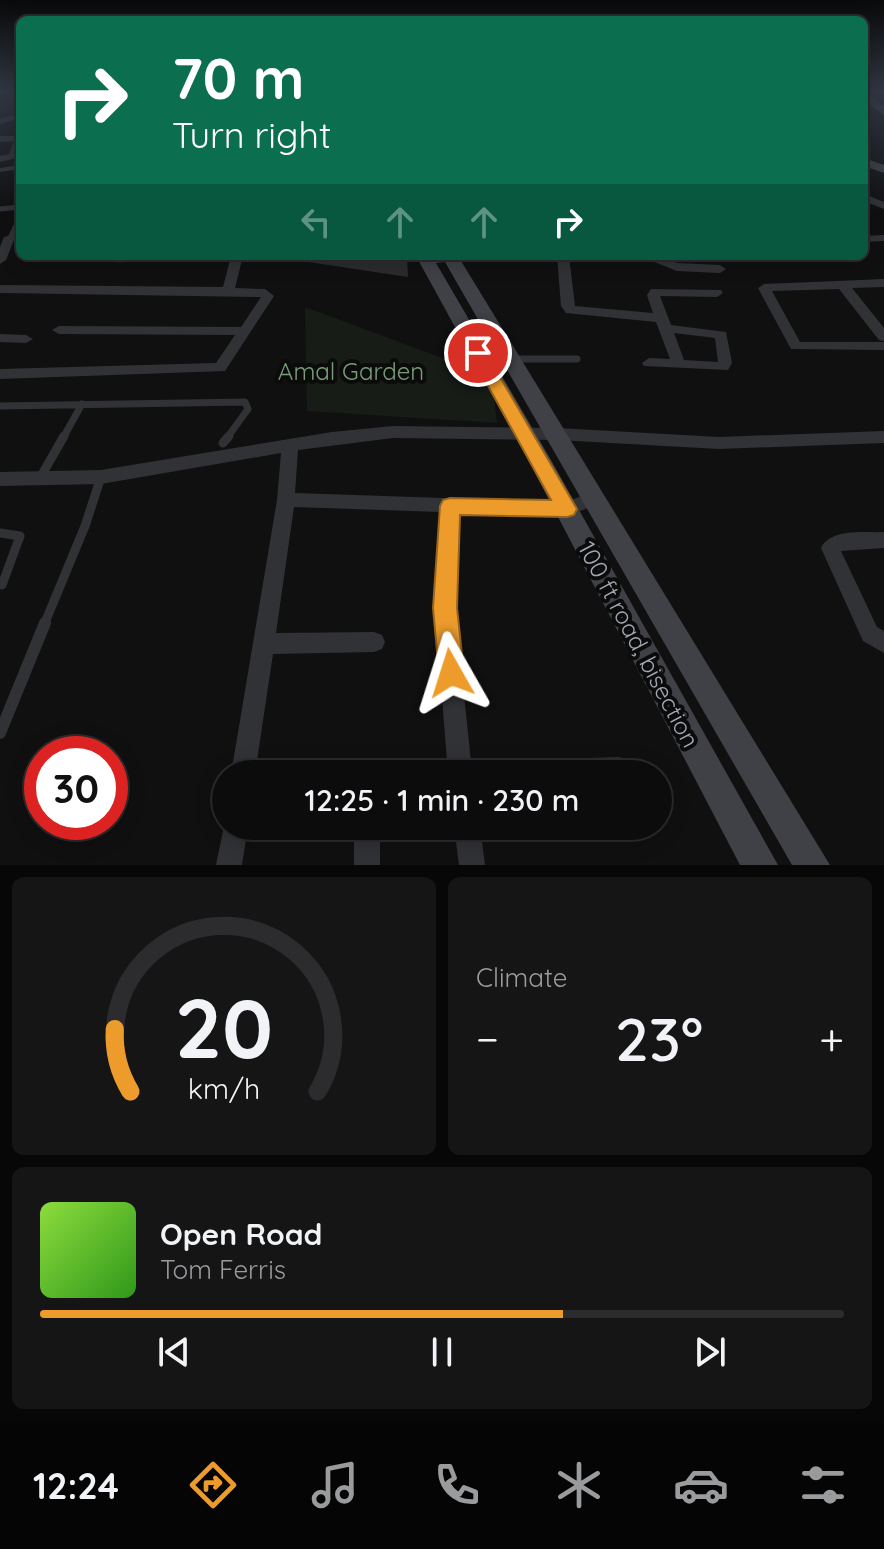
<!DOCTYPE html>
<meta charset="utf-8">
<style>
:root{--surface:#0c0c0d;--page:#151516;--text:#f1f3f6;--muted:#9a9b9d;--line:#2c2c2e;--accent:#ed9c2c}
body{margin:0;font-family:Quicksand,sans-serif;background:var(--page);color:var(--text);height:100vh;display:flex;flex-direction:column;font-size:30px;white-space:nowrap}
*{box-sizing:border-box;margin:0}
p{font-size:26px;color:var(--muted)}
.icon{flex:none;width:44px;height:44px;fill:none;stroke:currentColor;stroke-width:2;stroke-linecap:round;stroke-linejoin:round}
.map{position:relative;height:865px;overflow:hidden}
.side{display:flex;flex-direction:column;gap:12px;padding:12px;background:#070707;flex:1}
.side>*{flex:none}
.guide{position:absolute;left:16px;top:16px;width:852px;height:244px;border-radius:12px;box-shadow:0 4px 20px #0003,0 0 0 2px var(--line);background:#0b6e4f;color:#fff;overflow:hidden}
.speed{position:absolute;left:24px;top:736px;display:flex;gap:16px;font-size:40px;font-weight:700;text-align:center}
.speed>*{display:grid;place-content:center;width:104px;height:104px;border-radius:50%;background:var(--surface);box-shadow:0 4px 20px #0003,0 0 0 2px var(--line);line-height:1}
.speed .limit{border:12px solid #d22;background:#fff;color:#111}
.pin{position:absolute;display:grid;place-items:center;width:68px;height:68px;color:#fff;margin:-34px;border:4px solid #fff;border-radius:50%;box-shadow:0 2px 8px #0007}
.me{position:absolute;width:88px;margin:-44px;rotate:354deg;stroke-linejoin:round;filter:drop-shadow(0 0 6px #0008)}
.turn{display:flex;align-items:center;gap:28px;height:168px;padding:0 24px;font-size:36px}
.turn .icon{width:104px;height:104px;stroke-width:2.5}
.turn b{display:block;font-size:56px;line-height:68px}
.lanes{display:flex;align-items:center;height:76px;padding:0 24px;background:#0003;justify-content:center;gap:40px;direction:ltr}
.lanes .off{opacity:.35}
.big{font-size:60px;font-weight:600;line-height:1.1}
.side .card{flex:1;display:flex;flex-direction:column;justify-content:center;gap:12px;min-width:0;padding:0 28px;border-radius:12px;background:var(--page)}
.side .dial{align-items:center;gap:0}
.dial svg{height:208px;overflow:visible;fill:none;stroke:var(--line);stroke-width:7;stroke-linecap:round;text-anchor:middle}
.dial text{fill:var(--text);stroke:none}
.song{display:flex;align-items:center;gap:24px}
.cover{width:96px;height:96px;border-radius:12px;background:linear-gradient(135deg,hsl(90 70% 55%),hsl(110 70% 35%))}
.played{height:8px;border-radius:4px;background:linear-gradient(90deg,var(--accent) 65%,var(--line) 65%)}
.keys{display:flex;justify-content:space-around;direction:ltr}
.heat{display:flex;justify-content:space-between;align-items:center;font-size:44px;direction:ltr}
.side .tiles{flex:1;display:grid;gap:12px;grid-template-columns:1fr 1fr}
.card:last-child{grid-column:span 2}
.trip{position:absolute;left:212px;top:760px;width:460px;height:80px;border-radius:40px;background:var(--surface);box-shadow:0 4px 20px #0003,0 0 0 2px var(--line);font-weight:600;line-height:80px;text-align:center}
.tabs{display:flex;height:128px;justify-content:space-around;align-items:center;background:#050505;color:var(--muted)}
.tabs .icon{width:56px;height:56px}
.tabs .selected{color:var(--accent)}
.tabs b{font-size:36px;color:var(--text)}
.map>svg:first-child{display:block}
</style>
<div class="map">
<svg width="884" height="865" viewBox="0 0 884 865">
<rect width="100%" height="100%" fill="#101011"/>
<path fill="#171c17" d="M305,307L491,376L497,423L307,411Z"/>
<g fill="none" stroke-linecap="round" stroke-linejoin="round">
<path stroke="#313236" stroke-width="4" d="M0,170L20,167"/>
<path stroke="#313236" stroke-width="5" d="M0,209L20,207
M11,236L20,217"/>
<path stroke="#313236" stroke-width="7" d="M511,359H577
M0,406L245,402L248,409L227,438
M63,438L82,404"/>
<path stroke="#313236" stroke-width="9" d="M223,443L229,436
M40,478L64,436
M0,533L20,536L2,585
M44,625L85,526L101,477"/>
<path stroke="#313236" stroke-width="12" d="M0,733L45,623"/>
<path fill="#313236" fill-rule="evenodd" d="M864,92H884V95L864,94Z
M13,95H20V99H10Z
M20,113V118L0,124V119Z
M0,136H20V148L16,158L0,162V156L9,154L14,141L0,142Z
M864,194L884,202V209L864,201Z
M20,233V239L14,240L6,260L0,264V247L4,237Z
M884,235V241L864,242V236Z
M107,256H146C136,262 113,265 103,259Z
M231,256H243L235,288L265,289L274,296L225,371L0,379V369L216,363L235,335L59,334L52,330L59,326L241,327L261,297L0,293V285L223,287Z
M557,256H569L575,306L653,313L647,295L651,289L721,290L723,293L717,297L660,296L671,325L726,332L732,363L728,370L644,366L642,363L649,358L670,359L656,322L566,313L561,306ZM674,333L715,338L718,362L684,360Z
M639,256H656L678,263L720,265L726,269L720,273L677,271Z
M884,279V287L852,288L884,328V341L879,340L839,289L772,291L800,342H884V350L791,349L758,288L764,284Z
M0,334L26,335L33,339L26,343L0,342Z
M393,426L558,428L719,437L884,431V443L719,449L558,440L393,438L298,450L295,493L566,502L595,491L601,493L604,498L601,503L567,516L459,513L455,608L471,762L619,757L628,760L631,769L629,774H448L435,608L441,512L294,507L276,633L374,632L382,635L385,642L382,649L374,652L273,654L255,774H231L277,500L281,453L101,484L0,486V472L101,470L332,432Z
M884,532V548L841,551L877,627L884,631V653L863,641L821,548C831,528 864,533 884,532Z
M226,817V826H248L242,865H216Z
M354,826H380V865H354Z
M454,826H480L485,865H459Z"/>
<path fill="#3f4146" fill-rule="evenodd" d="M864,92L884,106V115L864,100Z
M864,158L884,165V173L864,166Z
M416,256H458L830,865H792L445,262L436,263L551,460L778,865H740L533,469Z"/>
</g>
<path fill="#2c2c2f" d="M275,256H407L408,277L275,257Z"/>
<linearGradient id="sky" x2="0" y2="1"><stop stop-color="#090909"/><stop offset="0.43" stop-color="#313743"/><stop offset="1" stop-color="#313743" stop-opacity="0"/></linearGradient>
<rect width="884" height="213" fill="url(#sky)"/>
<path fill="#ed9c2c" stroke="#9a651d" stroke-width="2" d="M478,348L486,353L577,509L574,515L567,517L460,515L457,608L464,673L460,681L451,685L442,681L439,673L433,608L440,506L443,500L450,498L551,500L470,353Z"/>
<g text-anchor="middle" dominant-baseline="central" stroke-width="8" stroke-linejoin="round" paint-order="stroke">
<g font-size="24" fill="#799d78" stroke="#0b0b0c">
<text x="351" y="371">Amal Garden</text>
</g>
<g font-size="24" fill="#a1a8b2" stroke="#0b0b0c">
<text transform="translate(639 644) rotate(62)">100 ft road, bisection</text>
</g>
</g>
</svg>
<div class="speed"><div class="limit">30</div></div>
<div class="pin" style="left:478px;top:353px;background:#d93025"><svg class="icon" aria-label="arrive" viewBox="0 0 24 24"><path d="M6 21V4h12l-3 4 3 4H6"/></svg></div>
<svg class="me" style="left:451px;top:673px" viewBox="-20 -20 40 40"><path d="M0-17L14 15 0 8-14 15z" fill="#ed9c2c" stroke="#fff" stroke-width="4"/></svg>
<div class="trip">12:25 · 1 min · 230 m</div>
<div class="guide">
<div class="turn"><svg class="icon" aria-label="right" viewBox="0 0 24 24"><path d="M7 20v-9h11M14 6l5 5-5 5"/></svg><div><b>70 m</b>Turn right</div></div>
<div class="lanes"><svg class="icon off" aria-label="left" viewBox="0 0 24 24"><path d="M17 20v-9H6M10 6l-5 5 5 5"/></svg><svg class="icon off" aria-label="ahead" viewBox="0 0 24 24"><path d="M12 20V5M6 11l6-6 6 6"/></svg><svg class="icon off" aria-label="ahead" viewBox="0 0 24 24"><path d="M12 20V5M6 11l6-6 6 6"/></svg><svg class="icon" aria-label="right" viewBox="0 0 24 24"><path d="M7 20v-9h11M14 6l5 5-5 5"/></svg></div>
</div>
</div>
<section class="side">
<div class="tiles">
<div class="card dial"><svg viewBox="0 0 100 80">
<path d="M14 69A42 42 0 1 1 86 69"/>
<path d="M14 69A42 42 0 0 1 8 45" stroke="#ed9c2c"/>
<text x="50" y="56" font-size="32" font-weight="700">20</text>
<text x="50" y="72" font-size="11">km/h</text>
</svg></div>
<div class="card"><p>Climate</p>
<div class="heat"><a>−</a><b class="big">23°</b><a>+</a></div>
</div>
<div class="card">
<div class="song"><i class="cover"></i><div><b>Open Road</b><p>Tom Ferris</p></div></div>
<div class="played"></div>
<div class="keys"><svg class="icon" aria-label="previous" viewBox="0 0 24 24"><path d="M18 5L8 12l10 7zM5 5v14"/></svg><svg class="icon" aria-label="pause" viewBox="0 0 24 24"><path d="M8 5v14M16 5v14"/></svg><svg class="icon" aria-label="next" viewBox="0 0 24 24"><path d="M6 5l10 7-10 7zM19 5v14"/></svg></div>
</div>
</div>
</section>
<nav class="tabs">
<b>12:24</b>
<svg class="icon selected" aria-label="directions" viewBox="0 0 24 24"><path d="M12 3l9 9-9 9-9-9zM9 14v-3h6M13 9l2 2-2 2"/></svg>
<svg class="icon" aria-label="music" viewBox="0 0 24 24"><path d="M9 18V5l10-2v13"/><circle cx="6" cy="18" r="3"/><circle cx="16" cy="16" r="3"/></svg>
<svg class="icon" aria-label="phone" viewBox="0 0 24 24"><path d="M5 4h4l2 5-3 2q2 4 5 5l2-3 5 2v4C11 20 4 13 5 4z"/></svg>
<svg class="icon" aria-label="climate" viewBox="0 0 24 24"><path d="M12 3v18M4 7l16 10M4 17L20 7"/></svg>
<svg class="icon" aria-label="car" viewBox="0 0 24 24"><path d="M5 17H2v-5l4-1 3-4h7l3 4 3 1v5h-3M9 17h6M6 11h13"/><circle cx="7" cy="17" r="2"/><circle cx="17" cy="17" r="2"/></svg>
<svg class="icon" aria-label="filters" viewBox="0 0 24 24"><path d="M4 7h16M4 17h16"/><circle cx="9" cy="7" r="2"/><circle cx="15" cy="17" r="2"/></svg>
</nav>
